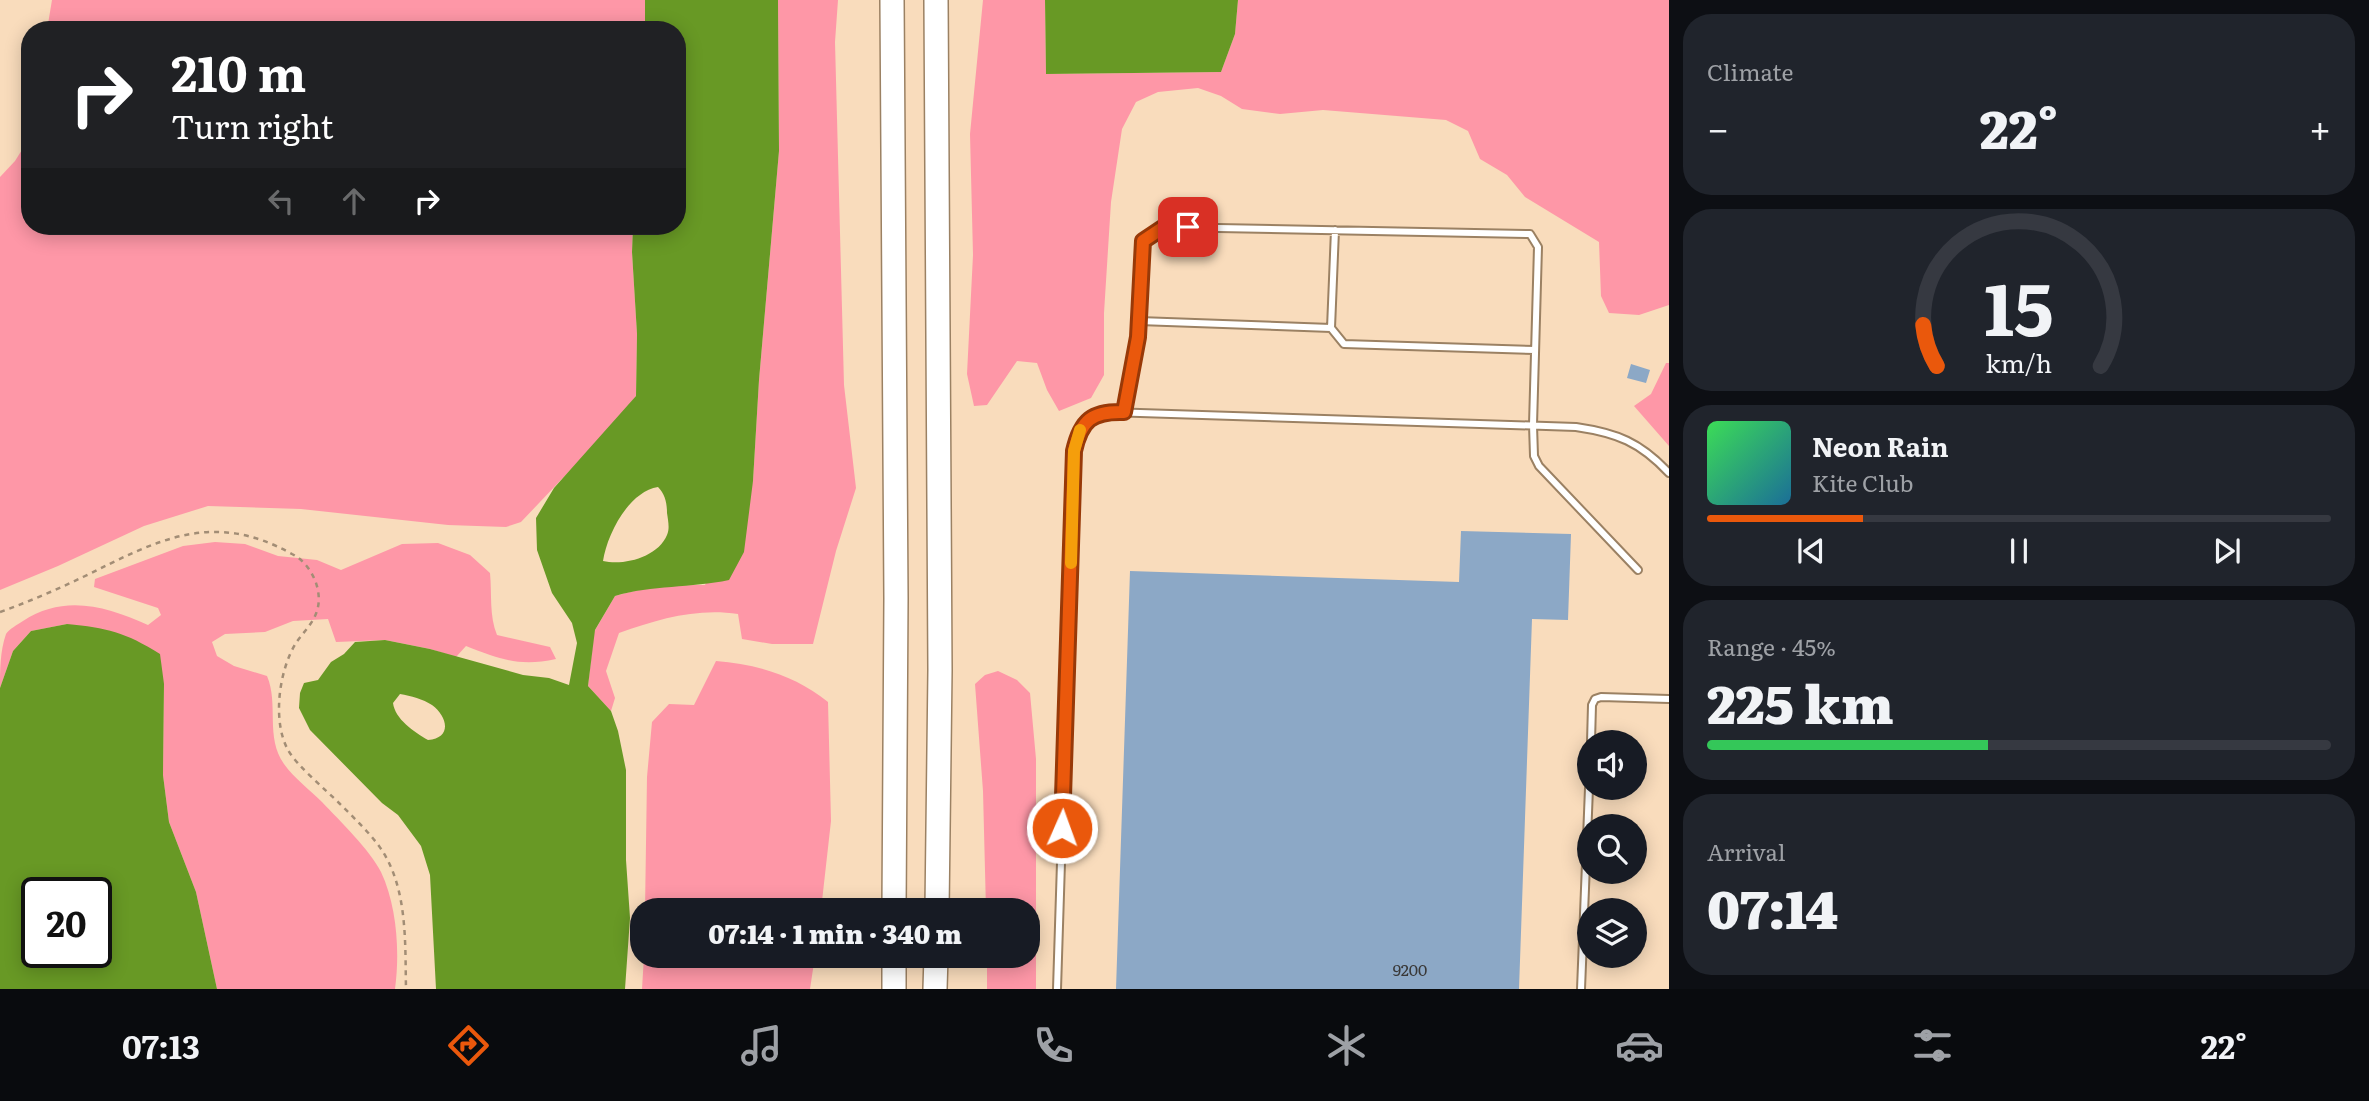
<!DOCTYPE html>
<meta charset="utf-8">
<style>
:root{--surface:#171b24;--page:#20242c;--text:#f1f3f6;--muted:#9ea1a6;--line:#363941;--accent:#ea580c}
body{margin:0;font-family:Literata,serif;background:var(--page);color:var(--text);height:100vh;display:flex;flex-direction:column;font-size:26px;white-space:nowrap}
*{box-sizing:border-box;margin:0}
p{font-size:23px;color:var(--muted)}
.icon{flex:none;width:38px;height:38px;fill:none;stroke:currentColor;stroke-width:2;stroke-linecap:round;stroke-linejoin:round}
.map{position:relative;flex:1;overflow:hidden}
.drawer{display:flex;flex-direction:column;gap:14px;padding:14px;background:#0d0f14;width:700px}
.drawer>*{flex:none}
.top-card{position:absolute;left:21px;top:21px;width:665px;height:214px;border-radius:28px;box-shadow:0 4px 18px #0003;background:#202124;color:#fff;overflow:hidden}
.controls{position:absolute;left:1577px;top:730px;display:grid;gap:14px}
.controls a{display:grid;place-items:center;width:70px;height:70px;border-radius:50%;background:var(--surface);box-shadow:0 4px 18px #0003;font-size:35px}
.speed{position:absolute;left:21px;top:877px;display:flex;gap:14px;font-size:35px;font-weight:700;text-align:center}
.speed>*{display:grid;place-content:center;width:91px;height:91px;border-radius:50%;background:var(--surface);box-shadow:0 4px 18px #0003;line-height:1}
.speed .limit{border:4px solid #111;border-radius:10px;background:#fff;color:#111}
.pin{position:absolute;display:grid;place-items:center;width:60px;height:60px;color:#fff;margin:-30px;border-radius:14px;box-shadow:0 4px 10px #0006}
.me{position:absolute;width:77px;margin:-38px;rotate:2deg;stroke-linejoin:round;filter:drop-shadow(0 0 5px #0008)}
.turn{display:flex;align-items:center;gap:24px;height:147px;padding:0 35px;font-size:32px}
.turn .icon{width:91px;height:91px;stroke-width:2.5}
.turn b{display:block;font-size:49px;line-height:60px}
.lanes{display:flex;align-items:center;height:66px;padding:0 35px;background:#0003;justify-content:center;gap:35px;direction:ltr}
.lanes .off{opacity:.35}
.big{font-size:52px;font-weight:800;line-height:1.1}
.drawer .tile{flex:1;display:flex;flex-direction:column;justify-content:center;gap:10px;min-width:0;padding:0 24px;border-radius:28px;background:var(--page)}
.drawer .dial{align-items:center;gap:0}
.dial svg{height:182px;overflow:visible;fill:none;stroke:var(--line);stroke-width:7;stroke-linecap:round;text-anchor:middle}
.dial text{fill:var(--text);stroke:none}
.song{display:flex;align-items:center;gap:21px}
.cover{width:84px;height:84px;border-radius:10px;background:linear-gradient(135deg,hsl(130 70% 55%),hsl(200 70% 35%))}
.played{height:7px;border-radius:4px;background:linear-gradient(90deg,var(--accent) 25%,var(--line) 25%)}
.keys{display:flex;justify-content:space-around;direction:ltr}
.heat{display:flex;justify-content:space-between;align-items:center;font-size:38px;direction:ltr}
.charge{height:10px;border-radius:5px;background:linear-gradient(90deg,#34c759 45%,var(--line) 0)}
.trip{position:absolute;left:630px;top:898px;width:410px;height:70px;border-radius:28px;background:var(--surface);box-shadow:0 4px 18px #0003;font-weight:800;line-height:70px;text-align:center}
.tab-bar{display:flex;height:112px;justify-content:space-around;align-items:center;background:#090b0e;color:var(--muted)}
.tab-bar .icon{width:49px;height:49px}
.tab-bar .selected{color:var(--accent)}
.tab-bar b{font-size:32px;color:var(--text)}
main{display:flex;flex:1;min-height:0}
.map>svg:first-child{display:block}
</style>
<main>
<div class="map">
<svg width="1669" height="989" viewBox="0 0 1669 989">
<rect width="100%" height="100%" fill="#f9dcbc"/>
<path fill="#fe97a7" d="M52,0H645V30H47Z
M778,0H838L835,42L844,385L856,488L836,551L813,644H772L742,639L738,614C696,608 659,619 619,633L606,671L615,698L611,711L588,686L594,632L615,596C644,587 674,585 705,585L753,481L759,380L779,151Z
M983,0H1045L1046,74L1221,72L1235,34L1238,0H1669V305L1639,315L1609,313L1601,296L1599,242L1525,197L1507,175L1480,159L1468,131L1446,120L1323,110L1280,114L1242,109L1221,96L1198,88L1158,92L1136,102L1122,129L1111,202L1104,313V375L1091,398L1059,411L1047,390L1037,363L1017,361L987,405L974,406L967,374L973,255L970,134Z
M30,137V226H633L632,252L637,334L636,396L615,423L521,522L506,527L448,525L301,509L208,506L144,526L58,566L0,590V177L15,161Z
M1666,363H1669V446L1634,406L1651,394Z
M215,542L245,544L278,556L317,560L341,570L402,544L438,543L470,555L490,573C492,594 489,616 497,635L550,647L556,659C519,667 500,659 466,646L456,657L430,649L385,640L336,642L328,619L293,621L265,632L225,634L212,642L217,656L234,666L267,676C279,704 265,737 284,764C294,778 310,790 322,802C340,821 370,850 381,872C397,906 400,952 395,989H217L196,892L169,822L163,775L164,685L67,624L31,631L13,651L0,688C0,671 0,651 6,634C9,629 17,625 23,621C64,594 106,606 148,625L161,615L158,608L94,587L95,579L183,546Z
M716,661C757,664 796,676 828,702L831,821L821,910H645L647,777L652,722L669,704L694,705Z
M998,671L1017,680L1030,693L1036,759V989H987V956H1027V910H986L983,791L975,684L985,675Z
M644,956H815L810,989H642Z"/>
<path fill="#689925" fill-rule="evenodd" d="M645,0H778L779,151L759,380L753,481L744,552L729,580C691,588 652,585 615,596L595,630L588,686L611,711L618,731L626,770V860L630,918L625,989H436L430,875L421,846L398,815L382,803L310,730L299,708L300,693L304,683L318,680L331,662L344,654L355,642L385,640L430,649L523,675L549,678L569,685L577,643L572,623L552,593L537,550L536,518L554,488L636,396L637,334L632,252L633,226H677V30H645ZM658,487C665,494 667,503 667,513C668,520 670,529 667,535C658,557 624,566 603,561C607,535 628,492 658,487ZM400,694C411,696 423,699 432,705C448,717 452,738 428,740C414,732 395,719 393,703Z
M1045,0H1238L1235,34L1221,72L1046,74Z
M67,624C107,628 125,632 160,654L164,684L163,775L169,822L196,892L217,989H0V688L13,651L31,631ZM96,892V952H37V892Z"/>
<path fill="#8ca8c6" d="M1631,364L1650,370L1646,383L1627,378Z
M1461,531L1571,534L1568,620L1532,619L1519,989H1116L1130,571L1459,582Z"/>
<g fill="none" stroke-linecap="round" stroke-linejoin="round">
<g stroke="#9b8163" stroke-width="10">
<path id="service" d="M1139,321L1331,328L1335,230
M1331,328L1344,344L1535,350
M1124,412L1138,337L1143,241L1164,227L1530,234L1538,247L1533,425L1534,456L1539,466L1638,570
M1591,742L1592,705L1595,699L1601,697L1669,699
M1057,989L1074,451C1079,429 1087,416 1109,412L1576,427C1617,433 1640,442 1669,473
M1581,989L1589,788"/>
</g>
<g stroke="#9b8163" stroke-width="26">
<path id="motorway" d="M892,0L896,598L894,910
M936,0L940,670L937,910
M894,989V956
M935,989L936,956"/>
</g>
<path stroke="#a28d75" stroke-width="2.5" stroke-dasharray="5 5" stroke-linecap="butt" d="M0,612C28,602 56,590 83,577C156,541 212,509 292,554C310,563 322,587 318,607C315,622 304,631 296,643C279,670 272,721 288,750C297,766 325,789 339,803C353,817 367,830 379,846C408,886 405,942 406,989"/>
<use href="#service" stroke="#fff" stroke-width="6"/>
<use href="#motorway" stroke="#fff" stroke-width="23"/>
</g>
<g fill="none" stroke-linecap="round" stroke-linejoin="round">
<g stroke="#983908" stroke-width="18">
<path id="route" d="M1062,828L1074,451C1081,420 1092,411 1124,412L1138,337L1143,241L1164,227H1188"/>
</g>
<use href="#route" stroke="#ea580c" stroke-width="12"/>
<path stroke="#f59e0b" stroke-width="12" d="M1071,563L1074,451L1080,430"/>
</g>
<g text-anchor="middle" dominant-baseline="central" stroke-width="7" stroke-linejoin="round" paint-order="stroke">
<g font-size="16" fill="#393837">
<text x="1410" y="969">9200</text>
</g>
</g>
</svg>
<div class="controls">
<a><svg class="icon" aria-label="sound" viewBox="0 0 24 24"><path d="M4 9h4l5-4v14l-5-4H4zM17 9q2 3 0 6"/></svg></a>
<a><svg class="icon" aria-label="search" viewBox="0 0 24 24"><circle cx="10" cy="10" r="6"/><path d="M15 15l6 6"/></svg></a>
<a><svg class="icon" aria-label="layers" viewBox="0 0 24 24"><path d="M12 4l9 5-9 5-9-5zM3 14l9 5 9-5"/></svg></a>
</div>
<div class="speed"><div class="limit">20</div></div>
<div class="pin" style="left:1188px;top:227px;background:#d93025"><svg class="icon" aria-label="arrive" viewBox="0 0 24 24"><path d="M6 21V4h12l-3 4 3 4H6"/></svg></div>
<svg class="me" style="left:1062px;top:828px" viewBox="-20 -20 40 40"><circle r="17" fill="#ea580c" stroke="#fff" stroke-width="3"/><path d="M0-11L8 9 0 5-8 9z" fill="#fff"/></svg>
<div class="trip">07:14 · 1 min · 340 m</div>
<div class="top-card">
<div class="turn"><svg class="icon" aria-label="right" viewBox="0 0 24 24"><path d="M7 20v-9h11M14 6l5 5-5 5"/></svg><div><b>210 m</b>Turn right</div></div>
<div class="lanes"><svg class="icon off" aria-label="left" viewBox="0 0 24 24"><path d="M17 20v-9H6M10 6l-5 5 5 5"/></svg><svg class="icon off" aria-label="ahead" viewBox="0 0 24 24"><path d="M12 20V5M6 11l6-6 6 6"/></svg><svg class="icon" aria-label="right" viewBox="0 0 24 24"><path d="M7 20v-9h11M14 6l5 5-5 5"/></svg></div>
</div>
</div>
<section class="drawer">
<div class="tile"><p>Climate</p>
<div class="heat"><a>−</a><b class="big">22°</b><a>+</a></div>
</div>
<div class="tile dial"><svg viewBox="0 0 100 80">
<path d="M14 69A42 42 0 1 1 86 69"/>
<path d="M14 69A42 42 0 0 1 8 51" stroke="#ea580c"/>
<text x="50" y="56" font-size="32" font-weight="700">15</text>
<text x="50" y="72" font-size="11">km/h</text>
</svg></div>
<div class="tile">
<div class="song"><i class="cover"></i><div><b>Neon Rain</b><p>Kite Club</p></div></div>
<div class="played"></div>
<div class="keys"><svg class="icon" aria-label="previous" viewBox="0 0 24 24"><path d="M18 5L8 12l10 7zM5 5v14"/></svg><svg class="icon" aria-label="pause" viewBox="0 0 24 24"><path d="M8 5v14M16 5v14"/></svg><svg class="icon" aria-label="next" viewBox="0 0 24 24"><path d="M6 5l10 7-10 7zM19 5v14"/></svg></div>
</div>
<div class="tile"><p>Range · 45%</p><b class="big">225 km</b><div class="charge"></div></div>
<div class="tile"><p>Arrival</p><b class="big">07:14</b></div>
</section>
</main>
<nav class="tab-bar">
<b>07:13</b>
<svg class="icon selected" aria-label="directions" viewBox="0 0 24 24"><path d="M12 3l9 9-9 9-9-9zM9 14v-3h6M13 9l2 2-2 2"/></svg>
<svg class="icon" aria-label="music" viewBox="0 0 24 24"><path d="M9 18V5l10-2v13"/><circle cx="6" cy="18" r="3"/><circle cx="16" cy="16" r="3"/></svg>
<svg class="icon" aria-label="phone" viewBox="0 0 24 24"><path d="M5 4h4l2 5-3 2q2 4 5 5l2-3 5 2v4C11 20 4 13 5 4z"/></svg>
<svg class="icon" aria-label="climate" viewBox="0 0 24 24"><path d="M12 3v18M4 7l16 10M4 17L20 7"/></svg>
<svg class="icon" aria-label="car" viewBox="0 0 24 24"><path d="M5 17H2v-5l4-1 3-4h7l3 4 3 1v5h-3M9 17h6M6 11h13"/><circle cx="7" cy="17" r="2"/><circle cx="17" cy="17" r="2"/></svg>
<svg class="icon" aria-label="filters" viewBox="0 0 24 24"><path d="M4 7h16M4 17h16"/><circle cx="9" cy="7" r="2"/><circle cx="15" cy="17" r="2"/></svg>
<b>22°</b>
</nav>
